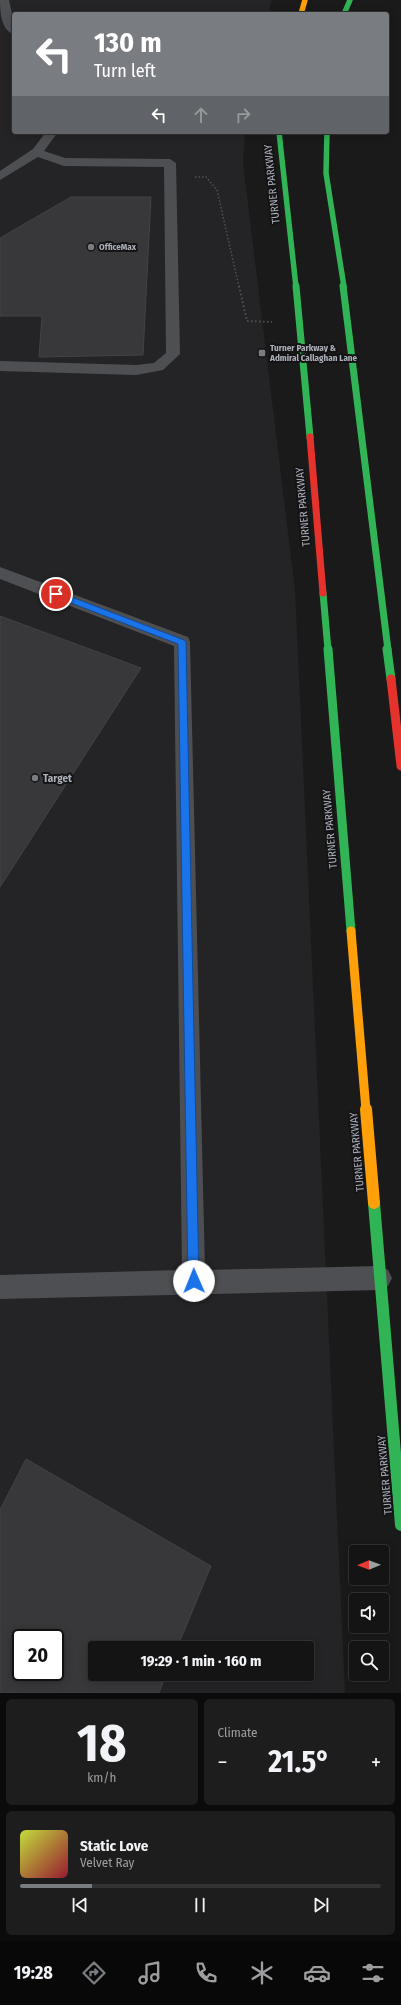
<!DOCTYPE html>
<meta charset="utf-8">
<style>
:root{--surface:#141414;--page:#1d1d1d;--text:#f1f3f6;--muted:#9d9ea0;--line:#333334;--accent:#797c81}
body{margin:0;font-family:"Fira Sans Condensed",sans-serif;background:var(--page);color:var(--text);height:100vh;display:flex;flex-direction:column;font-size:15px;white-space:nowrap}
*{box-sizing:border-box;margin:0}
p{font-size:13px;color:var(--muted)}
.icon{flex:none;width:22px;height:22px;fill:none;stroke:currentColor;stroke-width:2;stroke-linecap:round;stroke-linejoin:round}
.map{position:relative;height:1693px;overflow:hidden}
.drawer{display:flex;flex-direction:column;gap:6px;padding:6px;background:#0b0b0b;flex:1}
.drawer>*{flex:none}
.banner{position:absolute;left:12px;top:12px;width:377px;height:122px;border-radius:4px;box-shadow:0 2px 10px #0003,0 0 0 1px var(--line);background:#797c81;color:#fff;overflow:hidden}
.needle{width:26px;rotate:269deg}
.tools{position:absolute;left:349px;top:1545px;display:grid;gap:8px}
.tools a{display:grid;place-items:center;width:40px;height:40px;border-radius:4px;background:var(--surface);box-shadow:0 2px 10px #0003,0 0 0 1px var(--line);font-size:20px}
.speed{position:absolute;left:12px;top:1629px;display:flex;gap:8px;font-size:20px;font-weight:700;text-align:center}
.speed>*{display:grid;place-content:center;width:52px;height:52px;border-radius:50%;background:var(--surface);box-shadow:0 2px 10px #0003,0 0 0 1px var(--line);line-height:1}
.speed .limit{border:2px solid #111;border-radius:6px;background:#fff;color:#111}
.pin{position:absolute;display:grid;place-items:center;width:34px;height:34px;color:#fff;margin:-17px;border:2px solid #fff;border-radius:50%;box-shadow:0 1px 4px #0007}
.me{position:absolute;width:44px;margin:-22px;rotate:359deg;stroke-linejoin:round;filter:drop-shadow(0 0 3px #0008)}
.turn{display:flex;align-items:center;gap:14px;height:84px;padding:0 16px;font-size:18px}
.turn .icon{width:52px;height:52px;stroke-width:2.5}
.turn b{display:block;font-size:28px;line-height:34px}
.lanes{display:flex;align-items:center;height:38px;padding:0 16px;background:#0003;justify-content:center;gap:20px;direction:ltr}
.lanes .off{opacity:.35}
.big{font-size:30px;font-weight:700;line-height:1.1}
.drawer .tile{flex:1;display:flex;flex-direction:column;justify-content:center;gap:6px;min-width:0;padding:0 14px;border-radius:6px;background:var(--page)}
.drawer .dial{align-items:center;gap:0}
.dial b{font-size:52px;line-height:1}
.song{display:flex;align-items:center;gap:12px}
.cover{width:48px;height:48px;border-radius:6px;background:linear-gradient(135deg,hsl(70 70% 55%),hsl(350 70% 35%))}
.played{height:4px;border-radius:2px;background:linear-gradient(90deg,var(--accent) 20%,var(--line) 20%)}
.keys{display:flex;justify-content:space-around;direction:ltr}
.heat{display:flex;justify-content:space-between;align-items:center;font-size:22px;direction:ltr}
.drawer .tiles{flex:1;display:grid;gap:6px;grid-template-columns:1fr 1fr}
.tile:last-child{grid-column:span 2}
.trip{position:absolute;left:88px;top:1641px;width:226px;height:40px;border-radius:4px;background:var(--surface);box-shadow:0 2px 10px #0003,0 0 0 1px var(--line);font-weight:700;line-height:40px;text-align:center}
.tabs{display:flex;height:64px;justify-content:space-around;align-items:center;background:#080808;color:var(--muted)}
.tabs .icon{width:28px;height:28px}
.tabs .current{color:var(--accent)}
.tabs b{font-size:18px;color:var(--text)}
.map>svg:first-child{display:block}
</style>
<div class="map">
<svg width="401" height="1693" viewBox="0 0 401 1693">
<rect width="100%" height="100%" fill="#1a1a1a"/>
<path fill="#242426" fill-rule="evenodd" d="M0,0H272L268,14H14V132H245L243,163L295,590L345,1693H0ZM21,1638H55V1672H21ZM95,1648H307V1674H95Z"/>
<path fill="#38383a" stroke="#424346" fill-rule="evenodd" d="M71,197H151L143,355L39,357L42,316H0V238Z
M0,616L141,668L0,887Z
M26,1459L211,1566L177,1648H95V1674H166L159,1693H0V1510ZM21,1638H55V1672H21Z"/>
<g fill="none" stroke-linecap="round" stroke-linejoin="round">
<path stroke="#505153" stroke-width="1.5" stroke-dasharray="1.5 2" stroke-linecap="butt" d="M195,177H206L217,190L239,287"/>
<path stroke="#505153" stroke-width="2" stroke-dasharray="1.5 2.5" stroke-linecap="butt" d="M239,286L247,321L272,322"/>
<path fill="#4e4f52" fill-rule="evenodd" d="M0,0H9L14,23V34C1,31 0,11 0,0Z
M46,132H58L44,151L65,158L170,159L176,163L180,354L163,370L136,375L0,371V361L136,365L154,363L166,353L164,167L64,166L38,157L0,180V171L33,149Z
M0,567L188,637L190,642L205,1270L380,1266L388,1270L392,1278L388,1286L380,1290L0,1299V1275L182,1270L174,646L0,579Z"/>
<path stroke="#30b455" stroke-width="5.5" d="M344,14L350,0
M279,132L296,287
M327,132L326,173L344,287"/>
<path stroke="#30b455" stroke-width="7" d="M296,286L310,437
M343,286L388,650
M323,593L328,650"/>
<path stroke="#30b455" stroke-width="9" d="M328,649L351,931
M387,649L391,679"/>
<path stroke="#30b455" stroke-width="12" d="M374,1203L401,1525"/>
<path stroke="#ff9f0a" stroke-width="5.5" d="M301,14L305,0"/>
<path stroke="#ff9f0a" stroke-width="9" d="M351,931L366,1110"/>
<path stroke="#ff9f0a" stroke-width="12" d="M366,1109L374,1203"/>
<path stroke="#e5322d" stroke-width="7" d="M310,437L323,593"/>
<path stroke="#e5322d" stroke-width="9" d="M391,679L401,766"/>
</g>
<path fill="#1a73e8" stroke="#114b97" d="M56,591L184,640L186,642L199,1281L198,1285L194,1287L190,1285L188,1281L178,644L53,596V592Z"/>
<g fill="#797c81" stroke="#141416" stroke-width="1.5">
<circle cx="91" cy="247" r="4"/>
<rect x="258" y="349" width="8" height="8" rx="2"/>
<circle cx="35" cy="778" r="4"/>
</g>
<g text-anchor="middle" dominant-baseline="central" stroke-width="4" stroke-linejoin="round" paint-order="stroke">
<g font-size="9" font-weight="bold" fill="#acb0b9" stroke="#141416" text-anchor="start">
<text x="99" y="247">OfficeMax</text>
<text x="270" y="348">Turner Parkway &amp;<tspan x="270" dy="10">Admiral Callaghan Lane</tspan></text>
</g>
<g font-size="11" fill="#acb0b9" stroke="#141416">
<text transform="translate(272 184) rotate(-96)">TURNER PARKWAY</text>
<text transform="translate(303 507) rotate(-95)">TURNER PARKWAY</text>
<text transform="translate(330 829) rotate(-95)">TURNER PARKWAY</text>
<text transform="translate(357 1152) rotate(-95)">TURNER PARKWAY</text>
<text transform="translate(385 1475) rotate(-95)">TURNER PARKWAY</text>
</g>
<g font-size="11" font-weight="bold" fill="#acb0b9" stroke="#141416" text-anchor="start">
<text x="43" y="778">Target</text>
</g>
</g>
</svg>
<div class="tools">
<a><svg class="needle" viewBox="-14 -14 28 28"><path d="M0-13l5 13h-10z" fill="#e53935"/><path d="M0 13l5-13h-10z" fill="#9d9ea0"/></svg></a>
<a><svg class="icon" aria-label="sound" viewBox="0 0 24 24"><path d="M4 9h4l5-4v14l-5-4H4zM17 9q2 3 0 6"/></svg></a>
<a><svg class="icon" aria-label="search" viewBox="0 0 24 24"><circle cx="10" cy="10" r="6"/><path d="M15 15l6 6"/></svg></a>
</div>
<div class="speed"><div class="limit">20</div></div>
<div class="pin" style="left:56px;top:594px;background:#d93025"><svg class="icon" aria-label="arrive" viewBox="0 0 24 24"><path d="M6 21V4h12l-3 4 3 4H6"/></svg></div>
<svg class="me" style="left:194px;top:1281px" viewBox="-20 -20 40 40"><circle r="19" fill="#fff"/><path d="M0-13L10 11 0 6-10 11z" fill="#1a73e8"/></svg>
<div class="trip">19:29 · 1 min · 160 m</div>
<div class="banner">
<div class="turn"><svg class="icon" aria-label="left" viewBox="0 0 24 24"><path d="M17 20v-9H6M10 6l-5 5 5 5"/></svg><div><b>130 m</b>Turn left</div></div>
<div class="lanes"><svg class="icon" aria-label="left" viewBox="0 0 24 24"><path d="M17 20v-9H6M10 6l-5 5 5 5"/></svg><svg class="icon off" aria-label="ahead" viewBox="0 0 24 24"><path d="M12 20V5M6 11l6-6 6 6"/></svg><svg class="icon off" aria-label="right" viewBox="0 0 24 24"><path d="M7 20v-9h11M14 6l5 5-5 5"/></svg></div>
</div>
</div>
<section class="drawer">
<div class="tiles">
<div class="tile dial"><b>18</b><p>km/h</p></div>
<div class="tile"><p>Climate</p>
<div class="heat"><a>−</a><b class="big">21.5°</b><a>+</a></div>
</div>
<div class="tile">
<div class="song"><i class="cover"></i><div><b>Static Love</b><p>Velvet Ray</p></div></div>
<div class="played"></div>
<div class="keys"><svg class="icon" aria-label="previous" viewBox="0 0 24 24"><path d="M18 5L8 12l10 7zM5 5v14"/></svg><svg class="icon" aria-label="pause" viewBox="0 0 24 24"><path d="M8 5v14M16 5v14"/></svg><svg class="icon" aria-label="next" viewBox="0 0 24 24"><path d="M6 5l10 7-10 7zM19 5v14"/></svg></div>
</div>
</div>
</section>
<nav class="tabs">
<b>19:28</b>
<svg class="icon current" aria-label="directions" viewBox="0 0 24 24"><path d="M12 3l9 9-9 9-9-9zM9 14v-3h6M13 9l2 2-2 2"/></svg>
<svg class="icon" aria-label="music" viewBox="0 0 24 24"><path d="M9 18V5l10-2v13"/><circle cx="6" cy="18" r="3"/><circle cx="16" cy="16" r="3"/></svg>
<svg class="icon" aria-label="phone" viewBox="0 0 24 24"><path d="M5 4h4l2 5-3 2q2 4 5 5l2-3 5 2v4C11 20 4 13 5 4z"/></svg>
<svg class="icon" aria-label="climate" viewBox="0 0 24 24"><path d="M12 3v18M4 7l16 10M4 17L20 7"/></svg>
<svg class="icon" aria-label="car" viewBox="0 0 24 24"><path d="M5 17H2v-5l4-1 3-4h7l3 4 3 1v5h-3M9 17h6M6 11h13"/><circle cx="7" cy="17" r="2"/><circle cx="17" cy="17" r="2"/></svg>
<svg class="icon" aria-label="filters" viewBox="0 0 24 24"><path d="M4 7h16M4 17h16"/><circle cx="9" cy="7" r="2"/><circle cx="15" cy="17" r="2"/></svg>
</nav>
